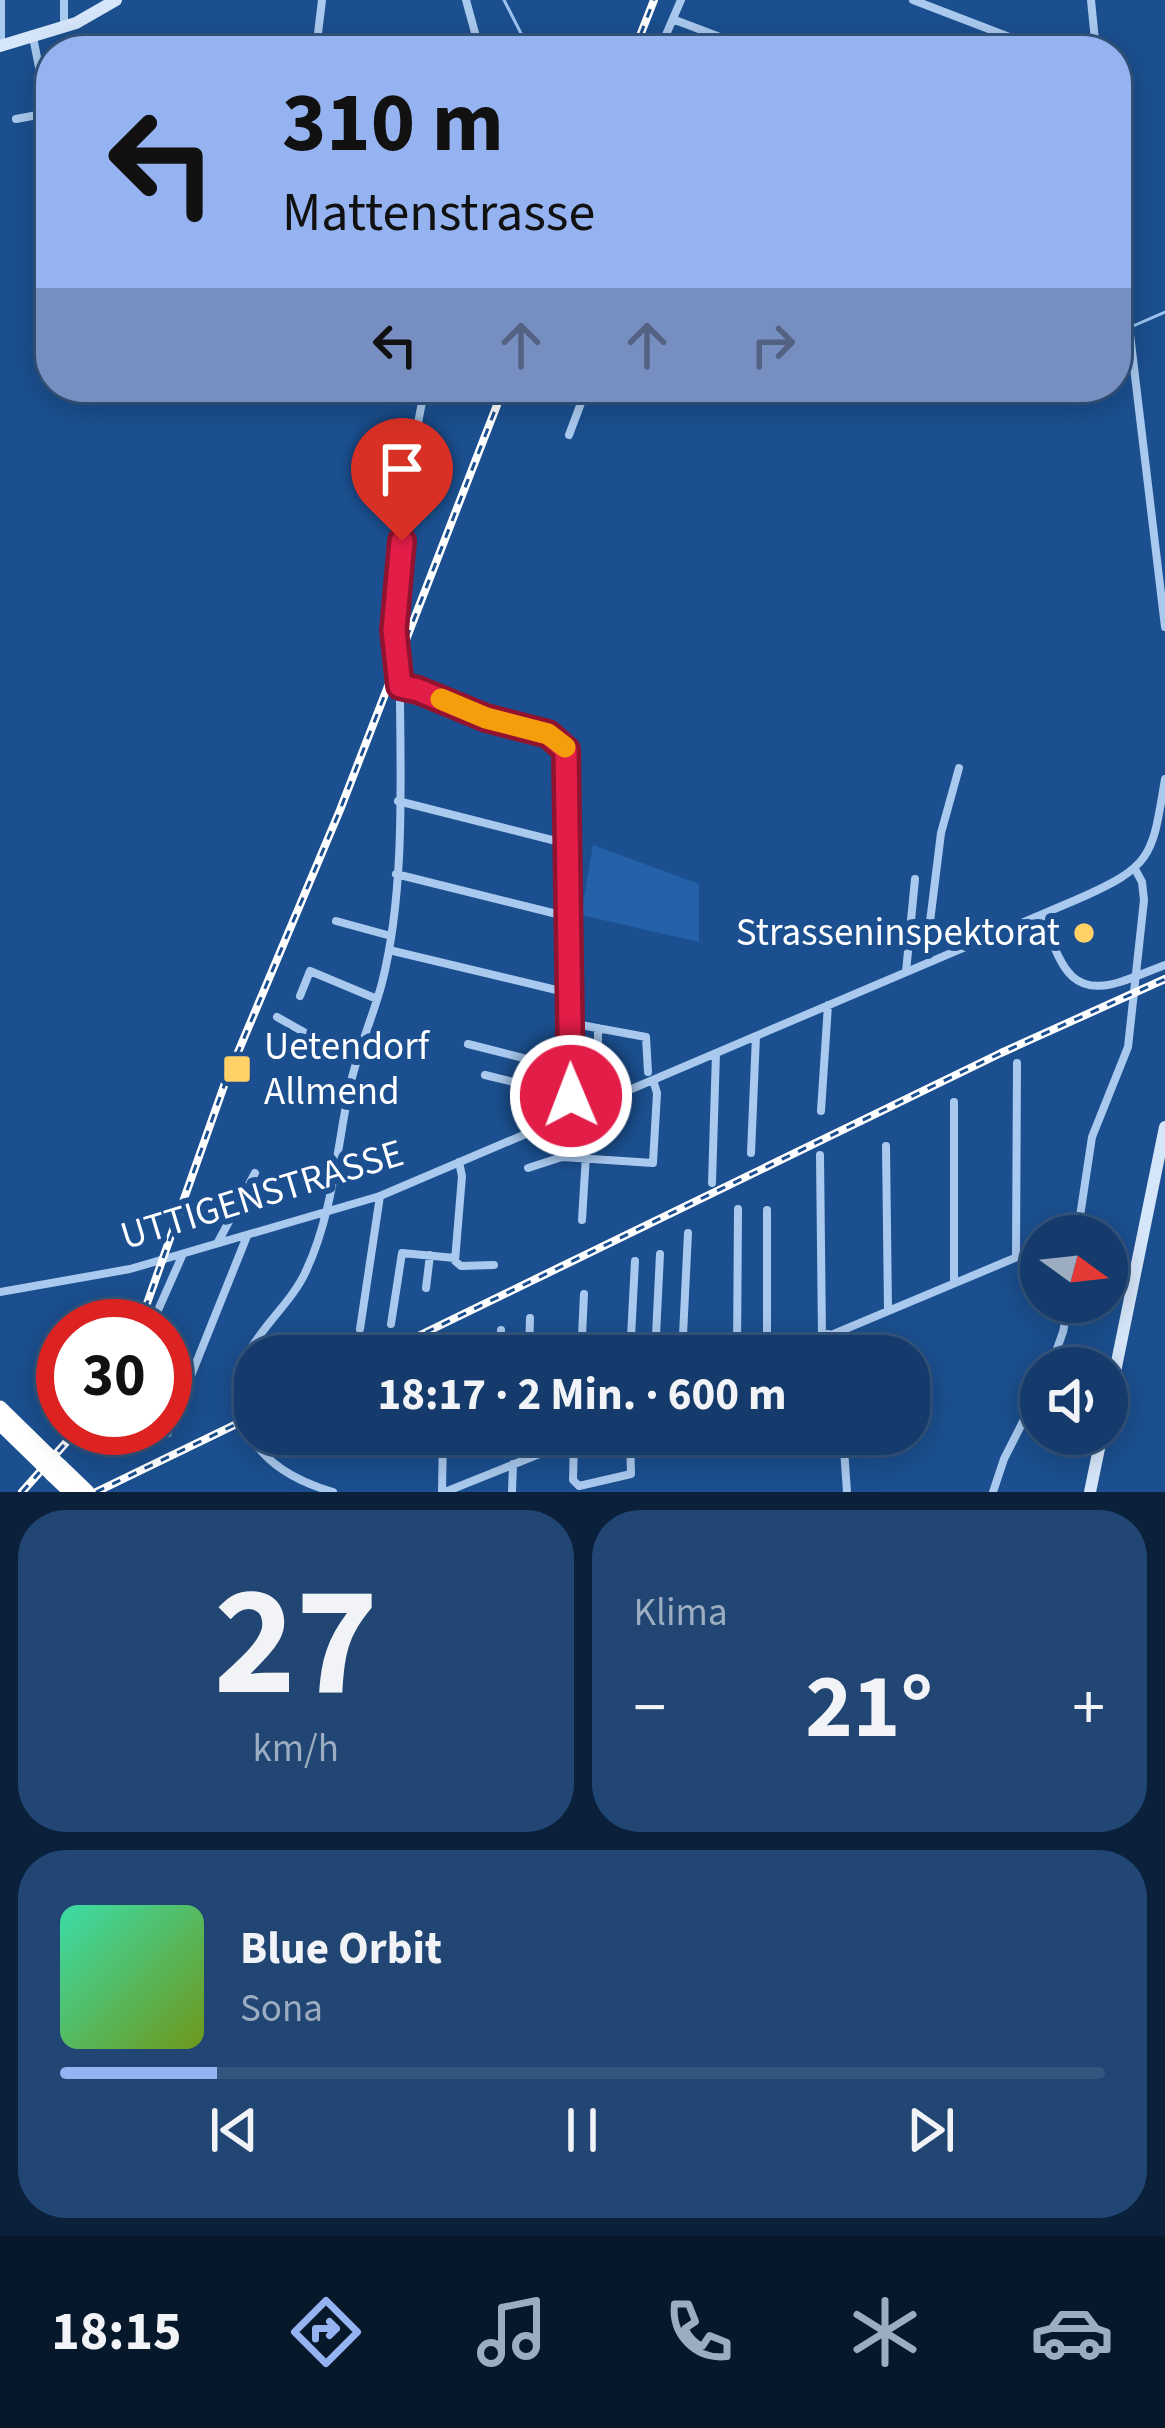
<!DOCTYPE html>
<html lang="de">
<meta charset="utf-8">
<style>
:root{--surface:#143b6b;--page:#214673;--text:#f1f3f6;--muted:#9dadc1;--line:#33557e;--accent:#95b2f1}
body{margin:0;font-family:"Source Sans 3",sans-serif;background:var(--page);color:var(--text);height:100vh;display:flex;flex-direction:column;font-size:45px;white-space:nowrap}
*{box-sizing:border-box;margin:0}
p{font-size:39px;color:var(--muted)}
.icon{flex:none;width:66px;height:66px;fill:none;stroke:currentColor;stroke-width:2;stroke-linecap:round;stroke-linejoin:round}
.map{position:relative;height:1492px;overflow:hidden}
.panel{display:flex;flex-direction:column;gap:18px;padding:18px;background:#0b203b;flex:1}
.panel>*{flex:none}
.banner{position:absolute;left:36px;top:36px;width:1095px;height:366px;border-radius:48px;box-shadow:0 6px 30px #0003,0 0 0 3px var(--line);background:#95b2f1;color:#111;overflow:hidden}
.needle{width:78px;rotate:105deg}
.fabs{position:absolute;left:1020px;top:1215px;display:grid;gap:24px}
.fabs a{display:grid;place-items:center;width:108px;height:108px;border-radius:50%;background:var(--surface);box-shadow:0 6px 30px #0003,0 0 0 3px var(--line);font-size:60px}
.speed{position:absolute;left:36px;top:1299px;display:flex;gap:24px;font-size:60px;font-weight:700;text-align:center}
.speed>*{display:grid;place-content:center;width:156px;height:156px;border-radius:50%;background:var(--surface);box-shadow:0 6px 30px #0003,0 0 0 3px var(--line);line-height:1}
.speed .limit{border:18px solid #d22;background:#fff;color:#111}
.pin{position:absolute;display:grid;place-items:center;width:102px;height:102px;color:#fff;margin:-123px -51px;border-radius:50% 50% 50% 0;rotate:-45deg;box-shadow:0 0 12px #0007}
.pin .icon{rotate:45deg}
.me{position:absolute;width:132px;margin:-66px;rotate:359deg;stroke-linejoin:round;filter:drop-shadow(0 0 9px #0008)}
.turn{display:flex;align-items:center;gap:42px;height:252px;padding:0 48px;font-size:54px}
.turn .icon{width:156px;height:156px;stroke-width:2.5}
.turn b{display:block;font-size:84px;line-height:102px}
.lanes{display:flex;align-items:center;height:114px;padding:0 48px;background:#0003;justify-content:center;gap:60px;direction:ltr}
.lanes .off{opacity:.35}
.big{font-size:90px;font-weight:700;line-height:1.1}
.panel .card{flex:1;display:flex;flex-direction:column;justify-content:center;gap:18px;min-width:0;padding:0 42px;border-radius:48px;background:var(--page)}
.panel .dial{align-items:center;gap:0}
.dial b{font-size:156px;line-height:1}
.song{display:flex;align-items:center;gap:36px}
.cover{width:144px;height:144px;border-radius:18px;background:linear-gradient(135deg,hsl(160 70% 55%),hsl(80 70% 35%))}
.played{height:12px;border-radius:6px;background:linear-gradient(90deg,var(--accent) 15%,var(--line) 15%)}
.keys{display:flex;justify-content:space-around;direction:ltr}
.heat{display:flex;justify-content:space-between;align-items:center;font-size:66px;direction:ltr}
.panel .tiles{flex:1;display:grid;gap:18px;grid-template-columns:1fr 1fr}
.card:last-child{grid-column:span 2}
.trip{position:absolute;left:234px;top:1335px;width:696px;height:120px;border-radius:48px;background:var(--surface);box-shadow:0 6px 30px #0003,0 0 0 3px var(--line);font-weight:700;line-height:120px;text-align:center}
.tabs{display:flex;height:192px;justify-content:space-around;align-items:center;background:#08182b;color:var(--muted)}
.tabs .icon{width:84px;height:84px}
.tabs .on{color:var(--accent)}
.tabs b{font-size:54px;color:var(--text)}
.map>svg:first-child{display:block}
</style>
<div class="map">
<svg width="1165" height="1492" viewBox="0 0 1165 1492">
<rect width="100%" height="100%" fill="#1b4f8f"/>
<path fill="#2461a8" d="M593,845L699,884V942L581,915Z"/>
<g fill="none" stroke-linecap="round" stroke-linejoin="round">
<path stroke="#9cc4f0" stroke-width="3" d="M504,0L530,51
M1133,326L1165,312
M832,387C848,404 863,393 882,387"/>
<path stroke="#a9c9ee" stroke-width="8" d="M466,0L480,51
M913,0L1046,51
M1091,0L1096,51
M675,20L757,51
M64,26V0
M317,42L322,0
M1,44V0
M659,51L681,0
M16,119L48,113L33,37
M1116,217L1165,627
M745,387L766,392L799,387
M569,435L587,387
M400,686L418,690L486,718L548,734L566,750L573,1114
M398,801L568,844
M396,874L569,917
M1042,915C1060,960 1067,1002 1126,980
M336,921L391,936
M389,950L569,993
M930,962L927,946L941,833L959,768
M906,972L915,879
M1142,974L1165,965
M300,996L310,971L377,999
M277,1017L357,1062
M570,1023L646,1037L648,1072
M468,1044L570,1070
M485,1075L571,1096
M598,1079V1028
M954,1102V1282
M821,1111L828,1005
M886,1146L888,1310
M751,1153L756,1036
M820,1155L822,1337
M459,1162L462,1176L455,1261L461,1266L494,1265
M528,1168L562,1157L653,1163L657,1093L653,1080
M712,1183L716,1053
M767,1210V1356
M582,1220L588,1122L586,1108
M1077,1236L1092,1137L1128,1047L1144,900L1142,882L1135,869
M218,1242L255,1173
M1016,1257L1017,1063
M426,1288L430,1255
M0,1292L130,1269L380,1196L1078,899C1153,866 1152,857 1165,779
M391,1324L402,1253L455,1258
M151,1326L182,1256
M360,1329L380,1196
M828,1334L832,1356
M445,1356V1343L467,1337
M500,1356L501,1330
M529,1356L530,1318
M581,1356L584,1294
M630,1356L635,1261
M655,1356L660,1254
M682,1356L688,1233
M737,1356L738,1209
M781,1356L1041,1247
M1050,1368L1063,1332L1069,1302
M168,1433L247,1236
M526,1434V1457
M843,1434L847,1492
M574,1441L573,1480L579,1486L631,1474L630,1434
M98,1442L103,1428
M333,1492C285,1478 243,1451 239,1396C235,1343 286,1315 306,1271C332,1215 336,1156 348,1095C355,1057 372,1020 382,983C404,896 401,792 400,702C400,678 394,654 394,630C396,549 409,466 425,387
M442,1492L443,1434
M445,1492L589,1434
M512,1492L513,1464
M993,1492L1004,1459L1041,1386"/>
<path stroke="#d6e6fa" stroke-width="12" d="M0,46L76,23L116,0
M1107,1411L1165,1127
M1090,1492L1102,1434"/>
<path stroke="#fff" stroke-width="15" d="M0,1408L49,1456
M0,1423L42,1464
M60,1466L87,1492
M52,1474L71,1492"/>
<g stroke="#fff" stroke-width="8">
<path id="rail" d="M634,51L654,0
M139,1326L225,1083L340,810L504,387
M377,1356L1001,1053L1165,979
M22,1492L79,1428
M96,1492L255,1415"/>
</g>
<use href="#rail" stroke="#1b4f8f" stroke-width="3" stroke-dasharray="9" stroke-linecap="butt"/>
<path stroke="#a9c9ee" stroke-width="8" d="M1126,980L1142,974"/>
<path stroke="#fff" stroke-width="15" d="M49,1456L60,1466
M42,1464L52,1474"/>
</g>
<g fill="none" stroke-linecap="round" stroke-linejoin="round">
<g stroke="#92132f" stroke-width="30">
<path id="route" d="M402,541L394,630L400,686L418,690L486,718L548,734L566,750L571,1096"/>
</g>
<use href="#route" stroke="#e11d48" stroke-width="21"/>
<path stroke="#f59e0b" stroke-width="21" d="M441,699L486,718L548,734L565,747"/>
</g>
<g fill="#ffd166" stroke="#1b4f8f" stroke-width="4.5">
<circle cx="1084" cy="933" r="12"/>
<rect x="222" y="1054" width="30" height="30" rx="6"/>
</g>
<g text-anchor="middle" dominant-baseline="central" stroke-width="12" stroke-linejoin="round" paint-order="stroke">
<g font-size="39" fill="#fff" stroke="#1b4f8f" text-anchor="end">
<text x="1060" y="933">Strasseninspektorat</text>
<text x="264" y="1047" text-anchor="start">Uetendorf<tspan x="264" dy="45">Allmend</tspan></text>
</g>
<g font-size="39" fill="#fff" stroke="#1b4f8f">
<text transform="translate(262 1195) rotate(-17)">UTTIGENSTRASSE</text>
</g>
</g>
</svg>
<div class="fabs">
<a><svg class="needle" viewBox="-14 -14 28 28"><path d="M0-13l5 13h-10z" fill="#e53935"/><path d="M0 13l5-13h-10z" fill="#9dadc1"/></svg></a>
<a><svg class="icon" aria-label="sound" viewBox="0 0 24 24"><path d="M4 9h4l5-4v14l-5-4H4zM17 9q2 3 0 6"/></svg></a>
</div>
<div class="speed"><div class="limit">30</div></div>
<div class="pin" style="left:402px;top:541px;background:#d93025"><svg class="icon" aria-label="arrive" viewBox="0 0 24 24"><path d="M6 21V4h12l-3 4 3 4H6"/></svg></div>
<svg class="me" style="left:571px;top:1096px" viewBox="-20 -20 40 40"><circle r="17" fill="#e11d48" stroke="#fff" stroke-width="3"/><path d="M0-11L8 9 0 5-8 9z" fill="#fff"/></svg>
<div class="trip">18:17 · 2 Min. · 600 m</div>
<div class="banner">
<div class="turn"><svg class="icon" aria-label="left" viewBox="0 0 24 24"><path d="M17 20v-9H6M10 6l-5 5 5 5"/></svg><div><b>310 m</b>Mattenstrasse</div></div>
<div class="lanes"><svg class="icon" aria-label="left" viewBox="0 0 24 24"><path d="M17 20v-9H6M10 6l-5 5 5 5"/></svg><svg class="icon off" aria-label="ahead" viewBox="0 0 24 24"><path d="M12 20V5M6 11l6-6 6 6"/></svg><svg class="icon off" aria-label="ahead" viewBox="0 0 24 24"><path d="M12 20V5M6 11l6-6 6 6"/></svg><svg class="icon off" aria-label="right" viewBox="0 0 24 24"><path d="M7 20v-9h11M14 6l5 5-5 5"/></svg></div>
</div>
</div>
<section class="panel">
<div class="tiles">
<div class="card dial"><b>27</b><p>km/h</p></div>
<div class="card"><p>Klima</p>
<div class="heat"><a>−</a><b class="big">21°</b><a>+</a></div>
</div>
<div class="card">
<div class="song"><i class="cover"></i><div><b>Blue Orbit</b><p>Sona</p></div></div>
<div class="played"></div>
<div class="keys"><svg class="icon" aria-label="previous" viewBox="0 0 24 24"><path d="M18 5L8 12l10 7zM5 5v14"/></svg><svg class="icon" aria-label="pause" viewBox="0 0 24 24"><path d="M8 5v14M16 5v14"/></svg><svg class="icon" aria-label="next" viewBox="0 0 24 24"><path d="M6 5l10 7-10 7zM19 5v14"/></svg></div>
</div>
</div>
</section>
<nav class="tabs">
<b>18:15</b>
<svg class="icon on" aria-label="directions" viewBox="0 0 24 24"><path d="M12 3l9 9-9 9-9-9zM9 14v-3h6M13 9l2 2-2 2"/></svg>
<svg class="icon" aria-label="music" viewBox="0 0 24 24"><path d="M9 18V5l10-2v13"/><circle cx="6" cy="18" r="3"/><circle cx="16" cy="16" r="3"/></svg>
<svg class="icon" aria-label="phone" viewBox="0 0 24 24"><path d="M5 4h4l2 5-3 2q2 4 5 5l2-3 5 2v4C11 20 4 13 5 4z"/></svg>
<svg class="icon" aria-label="climate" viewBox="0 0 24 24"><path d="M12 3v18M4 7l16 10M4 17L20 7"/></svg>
<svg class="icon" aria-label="car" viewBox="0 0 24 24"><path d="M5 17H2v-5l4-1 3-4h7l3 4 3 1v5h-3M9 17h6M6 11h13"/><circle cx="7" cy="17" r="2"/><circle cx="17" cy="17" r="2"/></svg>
</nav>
